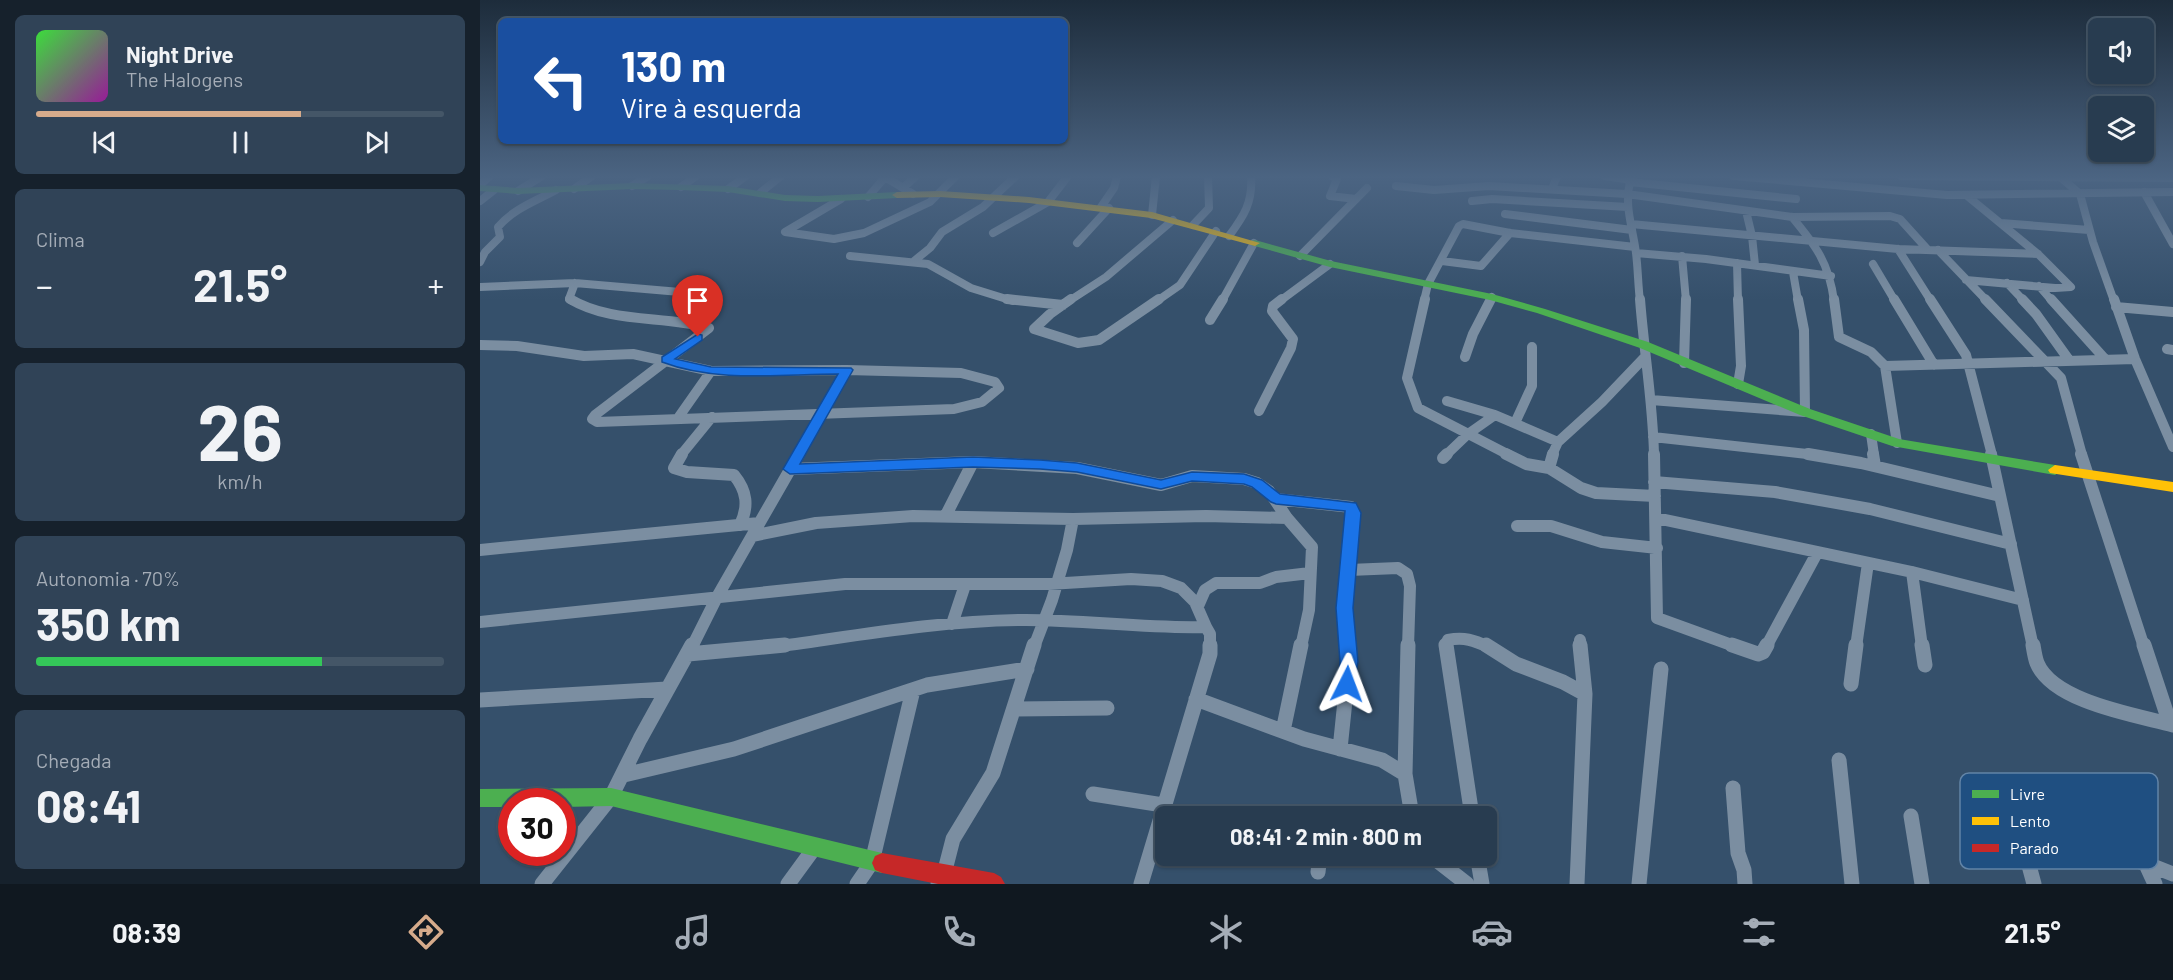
<!DOCTYPE html>
<html lang="pt">
<meta charset="utf-8">
<style>
:root{--surface:#283c50;--page:#304357;--text:#f1f3f6;--muted:#a5adb7;--line:#445667;--accent:#d6ab8b}
body{margin:0;font-family:Barlow,sans-serif;background:var(--page);color:var(--text);height:100vh;display:flex;flex-direction:column;font-size:22px;white-space:nowrap}
*{box-sizing:border-box;margin:0}
p{font-size:20px;color:var(--muted)}
.icon{flex:none;width:33px;height:33px;fill:none;stroke:currentColor;stroke-width:2;stroke-linecap:round;stroke-linejoin:round}
.map{position:relative;flex:1;overflow:hidden}
.side{display:flex;flex-direction:column;gap:15px;padding:15px;background:#16212c;width:480px}
.side>*{flex:none}
.top-card{position:absolute;left:18px;top:18px;width:570px;height:126px;border-radius:9px;box-shadow:0 2px 4px #0004,0 0 0 2px var(--line);background:#1a4fa0;color:#fff;overflow:hidden}
.buttons{position:absolute;left:1608px;top:18px;display:grid;gap:12px}
.buttons a{display:grid;place-items:center;width:66px;height:66px;border-radius:9px;background:var(--surface);box-shadow:0 2px 4px #0004,0 0 0 2px var(--line);font-size:30px}
.speed{position:absolute;left:18px;top:788px;display:flex;gap:12px;font-size:30px;font-weight:700;text-align:center}
.speed>*{display:grid;place-content:center;width:78px;height:78px;border-radius:50%;background:var(--surface);box-shadow:0 2px 4px #0004,0 0 0 2px var(--line);line-height:1}
.speed .limit{border:9px solid #d22;background:#fff;color:#111}
.pin{position:absolute;display:grid;place-items:center;width:51px;height:51px;color:#fff;margin:-62px -26px;border-radius:50% 50% 50% 0;rotate:-45deg;box-shadow:0 0 6px #0007}
.pin .icon{rotate:45deg}
.me{position:absolute;width:66px;margin:-33px;rotate:3deg;stroke-linejoin:round;filter:drop-shadow(0 0 4px #0008)}
.turn{display:flex;align-items:center;gap:21px;height:126px;padding:0 24px;font-size:27px}
.turn .icon{width:78px;height:78px;stroke-width:2.5}
.turn b{display:block;font-size:42px;line-height:51px}
.big{font-size:45px;font-weight:700;line-height:1.1}
.side .card{flex:1;display:flex;flex-direction:column;justify-content:center;gap:9px;min-width:0;padding:0 21px;border-radius:9px;background:var(--page)}
.side .dial{align-items:center;gap:0}
.dial b{font-size:78px;line-height:1}
.song{display:flex;align-items:center;gap:18px}
.cover{width:72px;height:72px;border-radius:9px;background:linear-gradient(135deg,hsl(120 70% 55%),hsl(300 70% 35%))}
.played{height:6px;border-radius:3px;background:linear-gradient(90deg,var(--accent) 65%,var(--line) 65%)}
.keys{display:flex;justify-content:space-around;direction:ltr}
.heat{display:flex;justify-content:space-between;align-items:center;font-size:33px;direction:ltr}
.charge{height:9px;border-radius:4px;background:linear-gradient(90deg,#34c759 70%,var(--line) 0)}
.trip{position:absolute;left:675px;top:806px;width:342px;height:60px;border-radius:9px;background:var(--surface);box-shadow:0 2px 4px #0004,0 0 0 2px var(--line);font-weight:700;line-height:60px;text-align:center}
.dock{display:flex;height:96px;justify-content:space-around;align-items:center;background:#101820;color:var(--muted)}
.dock .icon{width:42px;height:42px}
.dock .on{color:var(--accent)}
.dock b{font-size:27px;color:var(--text)}
main{display:flex;flex:1;min-height:0}
.map>svg:first-child{display:block}
</style>
<main>
<section class="side">
<div class="card">
<div class="song"><i class="cover"></i><div><b>Night Drive</b><p>The Halogens</p></div></div>
<div class="played"></div>
<div class="keys"><svg class="icon" aria-label="previous" viewBox="0 0 24 24"><path d="M18 5L8 12l10 7zM5 5v14"/></svg><svg class="icon" aria-label="pause" viewBox="0 0 24 24"><path d="M8 5v14M16 5v14"/></svg><svg class="icon" aria-label="next" viewBox="0 0 24 24"><path d="M6 5l10 7-10 7zM19 5v14"/></svg></div>
</div>
<div class="card"><p>Clima</p>
<div class="heat"><a>−</a><b class="big">21.5°</b><a>+</a></div>
</div>
<div class="card dial"><b>26</b><p>km/h</p></div>
<div class="card"><p>Autonomia · 70%</p><b class="big">350 km</b><div class="charge"></div></div>
<div class="card"><p>Chegada</p><b class="big">08:41</b></div>
</section>
<div class="map">
<svg width="1693" height="884" viewBox="0 0 1693 884">
<rect width="100%" height="100%" fill="#35506b"/>
<g fill="none" stroke-linecap="round" stroke-linejoin="round">
<path stroke="#7b8ea1" stroke-width="8" d="M852,176L857,179L850,196L876,199
M1125,176L1145,179
M1141,176L1150,182C1144,206 1153,229 1156,253C1158,269 1158,285 1160,301
M1254,176L1467,195L1693,192
M1421,176L1693,178
M1579,176L1600,194L1613,242L1634,301
M405,177L433,194
M1150,182L1316,199
M0,185L10,176
M152,186L168,176
M916,186L954,190L1009,186L1147,194L1312,217L1410,216L1420,219L1448,250
M201,187L216,176
M424,187L436,176
M94,189L112,176
M248,189L266,176
M1072,189L1077,176
M38,191L62,176
M1664,192L1693,244
M280,193L301,176
M1486,195L1558,254L1591,287L1575,288L1486,280
M388,197L406,176
M361,199L305,232L354,239L384,233L450,202L476,176
M0,201L14,190
M992,201L1012,199L1148,207
M621,207L634,188L637,176
M1266,211L1272,236L1275,265
M1025,214L1152,230
M672,215L676,176
M1312,217C1336,246 1349,263 1354,301
M1521,223L1609,230
M1151,224L1418,249L1558,254
M713,225L729,208L728,176
M513,233L568,202L588,176
M749,236C764,216 773,202 771,176
M597,243L629,208
M1418,249L1451,301
M1458,250L1507,301
M1156,253L1226,259L1351,276
M370,256L448,264L491,288L533,301
M820,256L887,188
M1202,256L1206,301
M434,261L450,248L462,232L503,207L536,176
M962,261L1001,266L1030,233
M0,262L5,252L20,237L18,227C33,209 56,201 76,190
M1257,263L1258,301
M1393,264L1415,301
M1313,272L1318,301
M1527,283L1544,301
M1559,286L1572,301
M0,287L95,283L235,295
M92,301L89,299L95,283
M589,301L626,277L693,220
M677,301L700,285L736,231
M742,301L774,243
M800,301L850,264
M944,301L948,284L979,226L983,224L1030,233L1155,247
M1010,301L1012,297"/>
<path stroke="#7b8ea1" stroke-width="10" d="M90,299C132,324 183,315 229,328L115,415L112,419L117,422L474,409L502,402L519,388L515,382L481,373L367,370
M527,299L583,305
M591,299L570,314L554,329L598,343L619,340L679,299
M945,299L927,378L938,408L1029,455
M1160,299C1164,352 1173,403 1174,455
M1354,299L1359,337L1391,352L1405,366L1655,359
M1414,299L1454,365
M1450,299L1486,355L1512,455
M1505,299L1581,378L1602,455
M1542,299L1556,314L1589,360
M1571,299L1625,359
M1634,299L1655,359L1693,447
M1636,307L1693,312
M730,320L743,299
M0,345L37,346L104,356L153,354L231,371L367,370L318,455
M1687,349L1693,350
M985,357L993,334L1011,299
M1204,363L1206,299
M1405,366L1417,443
M1258,384L1261,366L1258,299
M1171,400L1325,412L1324,330L1318,299
M967,401L1015,415
M779,411L811,348L813,339L792,311L793,306L802,299
M198,418L231,371
M1035,423L1052,386V347
M1391,434L1394,455
M1173,437L1336,455
M201,455L232,417
M966,455L988,434L1015,415L1078,442
M1072,455L1078,442L1122,402L1164,358"/>
<path stroke="#7b8ea1" stroke-width="12" d="M202,454L194,468L207,472L254,475C267,491 269,506 260,525
M1026,454L1046,464L1069,468
M1073,454L1069,468L1101,488L1116,493L1175,496
M1174,454L1177,618L1257,647
M1328,454L1381,463L1520,496
M1393,454L1395,466
M1511,454L1553,647
M1601,454L1664,647
M963,458L967,454
M493,462L597,468L681,485L712,476L764,479L777,483L789,491L807,518L832,547L829,610L821,647
M311,469L493,462L466,515
M1174,482L1295,492L1390,509L1531,544
M796,499L871,507L873,513L865,608L868,647
M1176,518L1432,572L1543,600
M1037,526H1071L1122,542L1177,548
M272,536L336,523L433,516L593,519L726,516L807,518
M0,550L279,523
M869,570L918,568L927,574L930,586L928,647
M1432,572L1442,647
M718,606L725,590L736,583H780L796,577L830,573
M0,622L365,584H569L651,579L682,581L701,588L715,602L726,627
M472,624L485,585
M1100,640L1101,647
M212,647L237,597L319,454
M294,647C375,636 457,621 539,620C601,619 663,629 726,627L730,634V647
M554,647L572,600L587,550L593,519
M966,647L968,640C984,637 994,640 1008,647
M1286,647L1337,553
M1376,647L1388,563"/>
<path stroke="#7b8ea1" stroke-width="15" d="M928,645L925,774L932,816
M966,645L992,816
M1006,645L1036,664L1083,682L1105,694L1097,884
M1100,645L1105,694
M1252,645L1278,654L1283,652L1287,645
M1442,645L1445,665
M1553,645C1554,651 1555,658 1557,663C1573,702 1656,715 1693,725
M1664,645L1690,724
M208,654L305,645
M1371,684L1376,645
M716,699L824,739L902,760L925,774
M0,700L187,689
M536,709L627,708
M803,731L821,645
M860,749L869,662L868,645
M1359,760L1372,884
M144,775L254,749L447,685L547,669
M1628,782L1675,884
M1253,788L1258,853L1264,870L1265,884
M613,794L683,805
M1431,816L1442,884
M950,855L987,884
M997,855L1002,884
M838,872L840,855
M62,884L131,797L160,739L212,645
M308,884L335,847
M377,884L392,862L433,690
M458,884L464,874L473,839L513,773L554,645
M661,884L730,654V645
M1159,884L1181,669
M1554,884L1547,858L1553,848L1575,844L1665,863L1693,874"/>
<path fill="#4caf50" fill-rule="evenodd" d="M152,183L248,186L305,195L338,196L417,192L422,195L417,198L338,202L305,201L248,192L201,190L152,189L38,194L0,191V185L38,188Z
M775,240L851,261L1012,294L1065,309L1168,342L1330,409L1419,439L1575,465L1582,470L1575,475L1412,446L1320,415L1160,348L1057,313L1010,300L850,267L771,245V241Z
M131,788L402,853L409,856L412,863L409,870L402,873L131,806L82,807V801H32V807H0V789Z"/>
<path fill="#ffc107" fill-rule="evenodd" d="M460,191L549,197L672,212L780,243L775,246L671,218L549,203L460,197L417,198L412,195L417,192Z
M1575,465L1693,482V492L1570,473L1568,470Z"/>
<path fill="#c62828" fill-rule="evenodd" d="M402,853L514,873L521,877L525,884H458L402,873L395,870L392,863L395,856Z"/>
</g>
<linearGradient id="sky" x2="0" y2="1"><stop stop-color="#1d2c3b"/><stop offset="0.59" stop-color="#4b6482"/><stop offset="1" stop-color="#4b6482" stop-opacity="0"/></linearGradient>
<rect width="1693" height="300" fill="url(#sky)"/>
<path fill="#1a73e8" stroke="#114b97" stroke-width="1.5" d="M218,334L222,335V340L195,359L231,367L371,368L373,370L320,464L493,457L560,460L597,463L681,480L712,472L764,474L782,480L800,494L876,503L881,513L873,608L878,662L873,689L867,691L860,689L858,684L860,662L856,608L865,511L796,504L791,502L772,487L764,484L712,481L681,489L597,472L560,469L493,467L310,474L303,469L358,374C301,374 237,383 182,362V357Z"/>
<rect x="1480" y="773" width="198" height="96" rx="9" fill="#1f4f81" stroke="#6284a7" stroke-width="1.5"/>
<rect x="1492" y="790" width="27" height="8" fill="#4caf50"/>
<rect x="1492" y="817" width="27" height="8" fill="#ffc107"/>
<rect x="1492" y="844" width="27" height="8" fill="#c62828"/>
<g font-size="16" fill="#fff">
<text x="1530" y="800">Livre</text>
<text x="1530" y="827">Lento</text>
<text x="1530" y="854">Parado</text>
</g>
</svg>
<div class="buttons">
<a><svg class="icon" aria-label="sound" viewBox="0 0 24 24"><path d="M4 9h4l5-4v14l-5-4H4zM17 9q2 3 0 6"/></svg></a>
<a><svg class="icon" aria-label="layers" viewBox="0 0 24 24"><path d="M12 4l9 5-9 5-9-5zM3 14l9 5 9-5"/></svg></a>
</div>
<div class="speed"><div class="limit">30</div></div>
<div class="pin" style="left:218px;top:337px;background:#d93025"><svg class="icon" aria-label="arrive" viewBox="0 0 24 24"><path d="M6 21V4h12l-3 4 3 4H6"/></svg></div>
<svg class="me" style="left:867px;top:684px" viewBox="-20 -20 40 40"><path d="M0-17L14 15 0 8-14 15z" fill="#1a73e8" stroke="#fff" stroke-width="4"/></svg>
<div class="trip">08:41 · 2 min · 800 m</div>
<div class="top-card">
<div class="turn"><svg class="icon" aria-label="left" viewBox="0 0 24 24"><path d="M17 20v-9H6M10 6l-5 5 5 5"/></svg><div><b>130 m</b>Vire à esquerda</div></div>
</div>
</div>
</main>
<nav class="dock">
<b>08:39</b>
<svg class="icon on" aria-label="directions" viewBox="0 0 24 24"><path d="M12 3l9 9-9 9-9-9zM9 14v-3h6M13 9l2 2-2 2"/></svg>
<svg class="icon" aria-label="music" viewBox="0 0 24 24"><path d="M9 18V5l10-2v13"/><circle cx="6" cy="18" r="3"/><circle cx="16" cy="16" r="3"/></svg>
<svg class="icon" aria-label="phone" viewBox="0 0 24 24"><path d="M5 4h4l2 5-3 2q2 4 5 5l2-3 5 2v4C11 20 4 13 5 4z"/></svg>
<svg class="icon" aria-label="climate" viewBox="0 0 24 24"><path d="M12 3v18M4 7l16 10M4 17L20 7"/></svg>
<svg class="icon" aria-label="car" viewBox="0 0 24 24"><path d="M5 17H2v-5l4-1 3-4h7l3 4 3 1v5h-3M9 17h6M6 11h13"/><circle cx="7" cy="17" r="2"/><circle cx="17" cy="17" r="2"/></svg>
<svg class="icon" aria-label="filters" viewBox="0 0 24 24"><path d="M4 7h16M4 17h16"/><circle cx="9" cy="7" r="2"/><circle cx="15" cy="17" r="2"/></svg>
<b>21.5°</b>
</nav>
